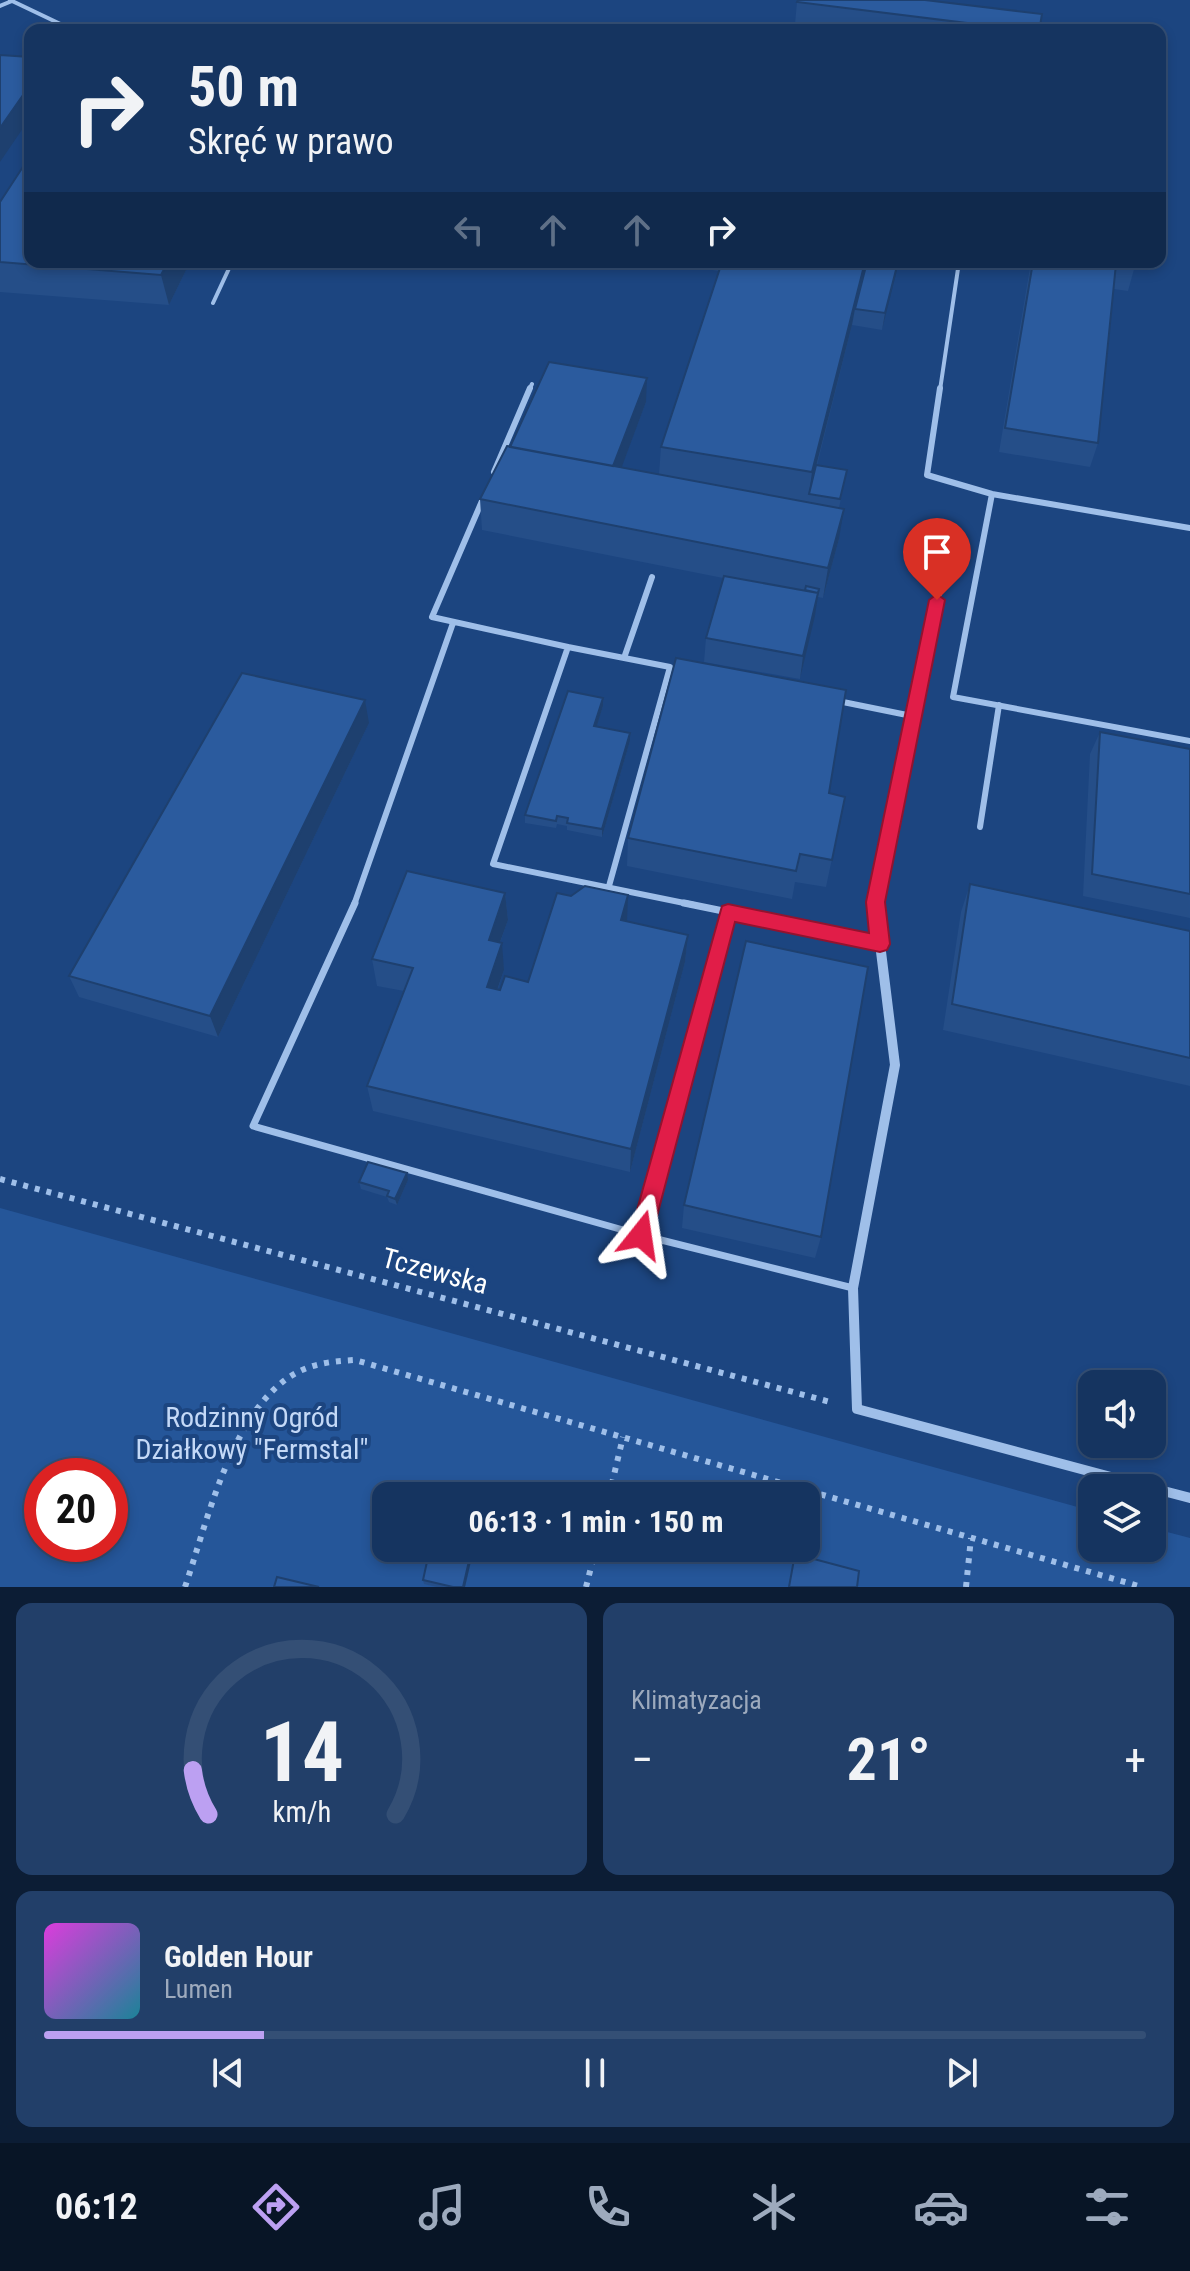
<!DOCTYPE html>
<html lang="pl">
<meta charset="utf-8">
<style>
:root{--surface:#153460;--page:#223f69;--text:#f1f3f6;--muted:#9daabd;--line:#344f75;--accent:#bca0f2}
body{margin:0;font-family:"Roboto Condensed",sans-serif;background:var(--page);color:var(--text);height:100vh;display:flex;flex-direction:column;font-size:30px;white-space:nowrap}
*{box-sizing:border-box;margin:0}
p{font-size:26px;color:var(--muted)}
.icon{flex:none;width:44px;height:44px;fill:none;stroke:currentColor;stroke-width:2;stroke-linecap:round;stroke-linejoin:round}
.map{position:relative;height:1587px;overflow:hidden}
.sheet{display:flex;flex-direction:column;gap:16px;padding:16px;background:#0c1d35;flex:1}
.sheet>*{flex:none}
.banner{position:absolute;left:24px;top:24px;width:1142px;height:244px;border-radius:16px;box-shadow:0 4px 12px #0003,0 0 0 2px var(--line);background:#153460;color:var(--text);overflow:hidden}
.tools{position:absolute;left:1078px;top:1370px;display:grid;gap:16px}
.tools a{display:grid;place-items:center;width:88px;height:88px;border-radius:16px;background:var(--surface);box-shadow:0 4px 12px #0003,0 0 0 2px var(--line);font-size:40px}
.speed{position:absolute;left:24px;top:1458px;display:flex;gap:16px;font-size:40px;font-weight:700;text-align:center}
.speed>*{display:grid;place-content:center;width:104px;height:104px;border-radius:50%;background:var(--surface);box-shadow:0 4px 12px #0003,0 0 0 2px var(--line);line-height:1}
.speed .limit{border:12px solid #d22;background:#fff;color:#111}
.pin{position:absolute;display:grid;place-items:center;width:68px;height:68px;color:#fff;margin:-82px -34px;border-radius:50% 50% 50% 0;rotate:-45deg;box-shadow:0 0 8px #0007}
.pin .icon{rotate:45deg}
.me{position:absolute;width:88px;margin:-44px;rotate:15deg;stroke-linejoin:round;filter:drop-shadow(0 0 6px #0008)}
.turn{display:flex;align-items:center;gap:28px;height:168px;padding:0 32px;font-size:36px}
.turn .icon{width:104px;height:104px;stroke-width:2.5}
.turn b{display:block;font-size:56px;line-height:68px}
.lanes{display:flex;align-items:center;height:76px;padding:0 32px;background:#0003;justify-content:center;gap:40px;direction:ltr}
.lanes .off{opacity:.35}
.big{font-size:60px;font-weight:700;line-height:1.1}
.sheet .card{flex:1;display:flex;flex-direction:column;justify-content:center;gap:12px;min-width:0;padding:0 28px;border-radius:16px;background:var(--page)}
.sheet .dial{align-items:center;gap:0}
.dial svg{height:208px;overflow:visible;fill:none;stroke:var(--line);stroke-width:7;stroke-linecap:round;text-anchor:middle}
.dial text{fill:var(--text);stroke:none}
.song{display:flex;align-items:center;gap:24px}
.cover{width:96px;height:96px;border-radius:12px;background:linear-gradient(135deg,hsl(300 70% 55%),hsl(190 70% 35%))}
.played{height:8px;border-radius:4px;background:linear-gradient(90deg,var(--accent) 20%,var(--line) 20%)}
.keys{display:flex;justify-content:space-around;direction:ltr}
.heat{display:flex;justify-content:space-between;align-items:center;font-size:44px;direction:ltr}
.sheet .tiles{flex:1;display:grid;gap:16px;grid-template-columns:1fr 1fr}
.card:last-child{grid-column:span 2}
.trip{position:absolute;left:372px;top:1482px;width:448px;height:80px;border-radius:16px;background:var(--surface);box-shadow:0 4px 12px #0003,0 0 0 2px var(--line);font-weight:700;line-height:80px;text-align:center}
.tabs{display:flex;height:128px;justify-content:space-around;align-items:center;background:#081526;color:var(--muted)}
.tabs .icon{width:56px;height:56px}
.tabs .on{color:var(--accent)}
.tabs b{font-size:36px;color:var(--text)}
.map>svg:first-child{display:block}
</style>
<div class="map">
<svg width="1190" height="1587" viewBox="0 0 1190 1587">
<rect width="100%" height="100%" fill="#1c4580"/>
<path fill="#255699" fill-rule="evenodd" d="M0,1208L1092,1511V1548H1152V1528L1190,1538V1587H0ZM42,1476H110V1544H42ZM386,1496H806V1548H386Z"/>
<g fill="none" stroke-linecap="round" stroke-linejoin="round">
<path stroke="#9fbfe9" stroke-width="6" stroke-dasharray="5 7" stroke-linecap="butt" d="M0,1179L834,1403
M609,1496L623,1437
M185,1587C207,1523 232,1408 296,1373C314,1363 335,1361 355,1360L1142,1587
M586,1587L596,1548
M966,1587L971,1538"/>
<path stroke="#9fbfe9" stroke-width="4" d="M10,0L73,30
M0,6L12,1
M213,303L232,262
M529,390L532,384
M940,390L959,262"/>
<path stroke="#9fbfe9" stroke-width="6" d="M940,388L927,475L992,494L1190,528
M494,472L530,388
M992,494L953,697L1190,741
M482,501L432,617L568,647L493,864L694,905
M568,647L670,667L609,886
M624,658L652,577
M838,701L912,716
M980,827L999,705
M354,905L453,623"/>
<path stroke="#9fbfe9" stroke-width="7" d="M355,903L253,1126L641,1235
M684,903L728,912L641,1235L853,1288
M728,912L880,944"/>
<path stroke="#9fbfe9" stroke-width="7" d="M875,905L949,541"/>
<path stroke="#9fbfe9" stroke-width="10" d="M875,903L895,1065L853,1288L857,1409L1152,1488
M1152,1488L1190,1498"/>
</g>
<path fill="#254e88" d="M797,2L1042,14L1039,30H838L795,24Z
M1160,145L1164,168L1160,182Z
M0,202L190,262L169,305L0,292Z
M656,262H898L882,330L852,325L817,465L847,470L839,508V539L823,598L818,597L800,679L704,662L706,638L723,578L482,530L480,499L510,447L646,402L621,468L659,475L661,447L719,271Z
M1031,262H1136L1128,291L1114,289L1098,443L1090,467L999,452Z
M603,698V706L596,727L630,733V741L602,837L567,830V826L557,824L556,828L525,823V815Z
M369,723L218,1037L79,997L69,976Z
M1100,732L1190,749V918L1083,896L1090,754Z
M829,793L845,797L826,887L795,882L792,899L627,866L628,838Z
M970,884L1190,931V1086L943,1030L961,912Z
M505,893L508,920L500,943L504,970L498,989L500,990L528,982L627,922L688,935L685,962L630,1172L373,1111L367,1086L404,991L377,986L372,959Z
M408,1180L397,1205L389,1202L387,1197L361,1189L359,1182Z
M684,1205L821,1237L815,1258L682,1228Z
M430,1548H474L465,1587H437L424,1584L423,1580Z"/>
<path fill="#1e406f" d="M30,85V118L0,162V128Z
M168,262H190L169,305L161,275Z
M865,262L860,292L855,309L852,325L809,494L812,472Z
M898,262L896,274L882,330L885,313Z
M647,378L646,402L611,496V472Z
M844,509L839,539L823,598L828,568Z
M819,589L815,616L800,679L803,656Z
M603,698V706L594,735V726Z
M365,700L369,723L218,1037L210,1016Z
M630,733V741L602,837V829Z
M505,893L508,920L491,967L489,940Z
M628,895L627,923L621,920Z
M688,935L685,962L630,1172L631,1149Z
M502,943L504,970L489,1013L487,987Z
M407,1173L408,1180L397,1205L395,1199Z
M472,1548H474L465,1587H463Z"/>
<path fill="#2b5b9e" stroke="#1e406f" stroke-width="2" d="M798,0H925L1042,14L1040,26L1026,25L1025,30H1023L797,2Z
M0,55L30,57V85L0,128Z
M1160,145H1166L1164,168H1160Z
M30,156V262H168L161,275L0,262V202Z
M722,262H865L812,472L661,447Z
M867,262H898L885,313L855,309Z
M1033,262H1136V267L1116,264L1098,443L1005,428Z
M549,362L647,378L613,466L510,447Z
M507,446L844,509L828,568L480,499Z
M816,465L847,470L840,499L809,494Z
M724,576L818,593L803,656L706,638Z
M806,586L819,589L818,593L805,590Z
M676,658L846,690L829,793L845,797L832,860L800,854L796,871L628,838Z
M242,673L365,700L210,1016L69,976Z
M568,691L603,698L594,726L630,733L602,829L567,823L568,818L557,816L556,821L525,815Z
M1100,732L1190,749V894L1092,874Z
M407,871L505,893L489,940L502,943L487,987L500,990L505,976L528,982L557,893L571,896L585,886L628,895L621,920L688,935L631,1149L367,1086L413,968L372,959Z
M970,884L1190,931V1058L952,1004Z
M746,941L868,967L821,1237L684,1205Z
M368,1162L407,1173L395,1199L387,1196L389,1191L359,1182Z
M430,1548H472L463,1587H453L423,1580Z
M795,1554L859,1571L857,1587H789Z
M277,1577L319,1587H274Z"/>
<path fill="#e11d48" stroke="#92132f" stroke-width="2" d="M937,594L945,600L885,902L890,944L887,950L880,952L735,922L652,1235L649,1242L641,1245L633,1242L630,1235L722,906L728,904L869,933L866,902L929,600Z"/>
<g text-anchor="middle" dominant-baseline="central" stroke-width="8" stroke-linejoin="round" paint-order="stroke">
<g font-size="28" fill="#fff" stroke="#1c4580">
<text transform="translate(435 1271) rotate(15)">Tczewska</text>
</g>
<g font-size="28" fill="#c4d9f7" stroke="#1c4580">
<text x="252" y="1417">Rodzinny Ogród<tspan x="252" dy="32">Działkowy "Fermstal"</tspan></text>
</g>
</g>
</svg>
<div class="tools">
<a><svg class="icon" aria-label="sound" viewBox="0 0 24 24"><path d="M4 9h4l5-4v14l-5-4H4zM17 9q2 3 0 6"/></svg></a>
<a><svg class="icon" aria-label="layers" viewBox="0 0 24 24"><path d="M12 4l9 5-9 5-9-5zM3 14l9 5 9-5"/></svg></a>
</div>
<div class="speed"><div class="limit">20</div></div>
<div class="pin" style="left:937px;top:600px;background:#d93025"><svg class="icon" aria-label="arrive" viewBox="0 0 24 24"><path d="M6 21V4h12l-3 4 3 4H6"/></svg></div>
<svg class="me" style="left:641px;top:1235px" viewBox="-20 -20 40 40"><path d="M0-17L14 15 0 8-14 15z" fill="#e11d48" stroke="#fff" stroke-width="4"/></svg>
<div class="trip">06:13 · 1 min · 150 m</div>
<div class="banner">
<div class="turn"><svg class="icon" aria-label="right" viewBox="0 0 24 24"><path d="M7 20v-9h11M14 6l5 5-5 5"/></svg><div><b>50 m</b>Skręć w prawo</div></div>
<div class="lanes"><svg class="icon off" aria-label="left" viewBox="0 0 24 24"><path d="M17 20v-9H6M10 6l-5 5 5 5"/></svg><svg class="icon off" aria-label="ahead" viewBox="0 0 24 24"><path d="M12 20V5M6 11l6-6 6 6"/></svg><svg class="icon off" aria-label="ahead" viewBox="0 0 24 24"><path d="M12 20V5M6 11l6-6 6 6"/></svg><svg class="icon" aria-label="right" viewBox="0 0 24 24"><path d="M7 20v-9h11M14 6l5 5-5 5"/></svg></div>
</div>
</div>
<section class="sheet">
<div class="tiles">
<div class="card dial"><svg viewBox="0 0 100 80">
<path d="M14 69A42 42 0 1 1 86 69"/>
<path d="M14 69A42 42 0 0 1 8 52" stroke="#bca0f2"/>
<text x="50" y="56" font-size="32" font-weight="700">14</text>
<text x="50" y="72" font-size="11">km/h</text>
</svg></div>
<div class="card"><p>Klimatyzacja</p>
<div class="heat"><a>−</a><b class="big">21°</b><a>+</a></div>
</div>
<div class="card">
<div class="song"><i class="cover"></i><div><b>Golden Hour</b><p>Lumen</p></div></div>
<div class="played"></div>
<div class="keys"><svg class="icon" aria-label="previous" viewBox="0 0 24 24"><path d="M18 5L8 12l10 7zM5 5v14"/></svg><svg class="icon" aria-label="pause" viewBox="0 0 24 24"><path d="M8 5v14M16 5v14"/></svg><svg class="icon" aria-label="next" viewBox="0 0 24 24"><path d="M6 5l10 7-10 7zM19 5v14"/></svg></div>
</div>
</div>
</section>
<nav class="tabs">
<b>06:12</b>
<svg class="icon on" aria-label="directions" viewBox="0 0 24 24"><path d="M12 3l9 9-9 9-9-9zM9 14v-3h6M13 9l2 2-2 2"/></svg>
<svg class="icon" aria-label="music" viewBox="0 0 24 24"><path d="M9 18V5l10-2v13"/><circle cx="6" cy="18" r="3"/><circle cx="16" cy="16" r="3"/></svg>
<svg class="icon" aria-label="phone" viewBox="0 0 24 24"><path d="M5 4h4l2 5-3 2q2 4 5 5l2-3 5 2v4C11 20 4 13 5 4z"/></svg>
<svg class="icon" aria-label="climate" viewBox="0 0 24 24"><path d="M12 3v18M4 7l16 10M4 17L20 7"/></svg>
<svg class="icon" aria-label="car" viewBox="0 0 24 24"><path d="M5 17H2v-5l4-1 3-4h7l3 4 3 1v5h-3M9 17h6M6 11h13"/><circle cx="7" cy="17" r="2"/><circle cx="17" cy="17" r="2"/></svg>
<svg class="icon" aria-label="filters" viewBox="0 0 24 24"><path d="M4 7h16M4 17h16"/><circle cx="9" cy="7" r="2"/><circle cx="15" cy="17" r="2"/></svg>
</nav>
